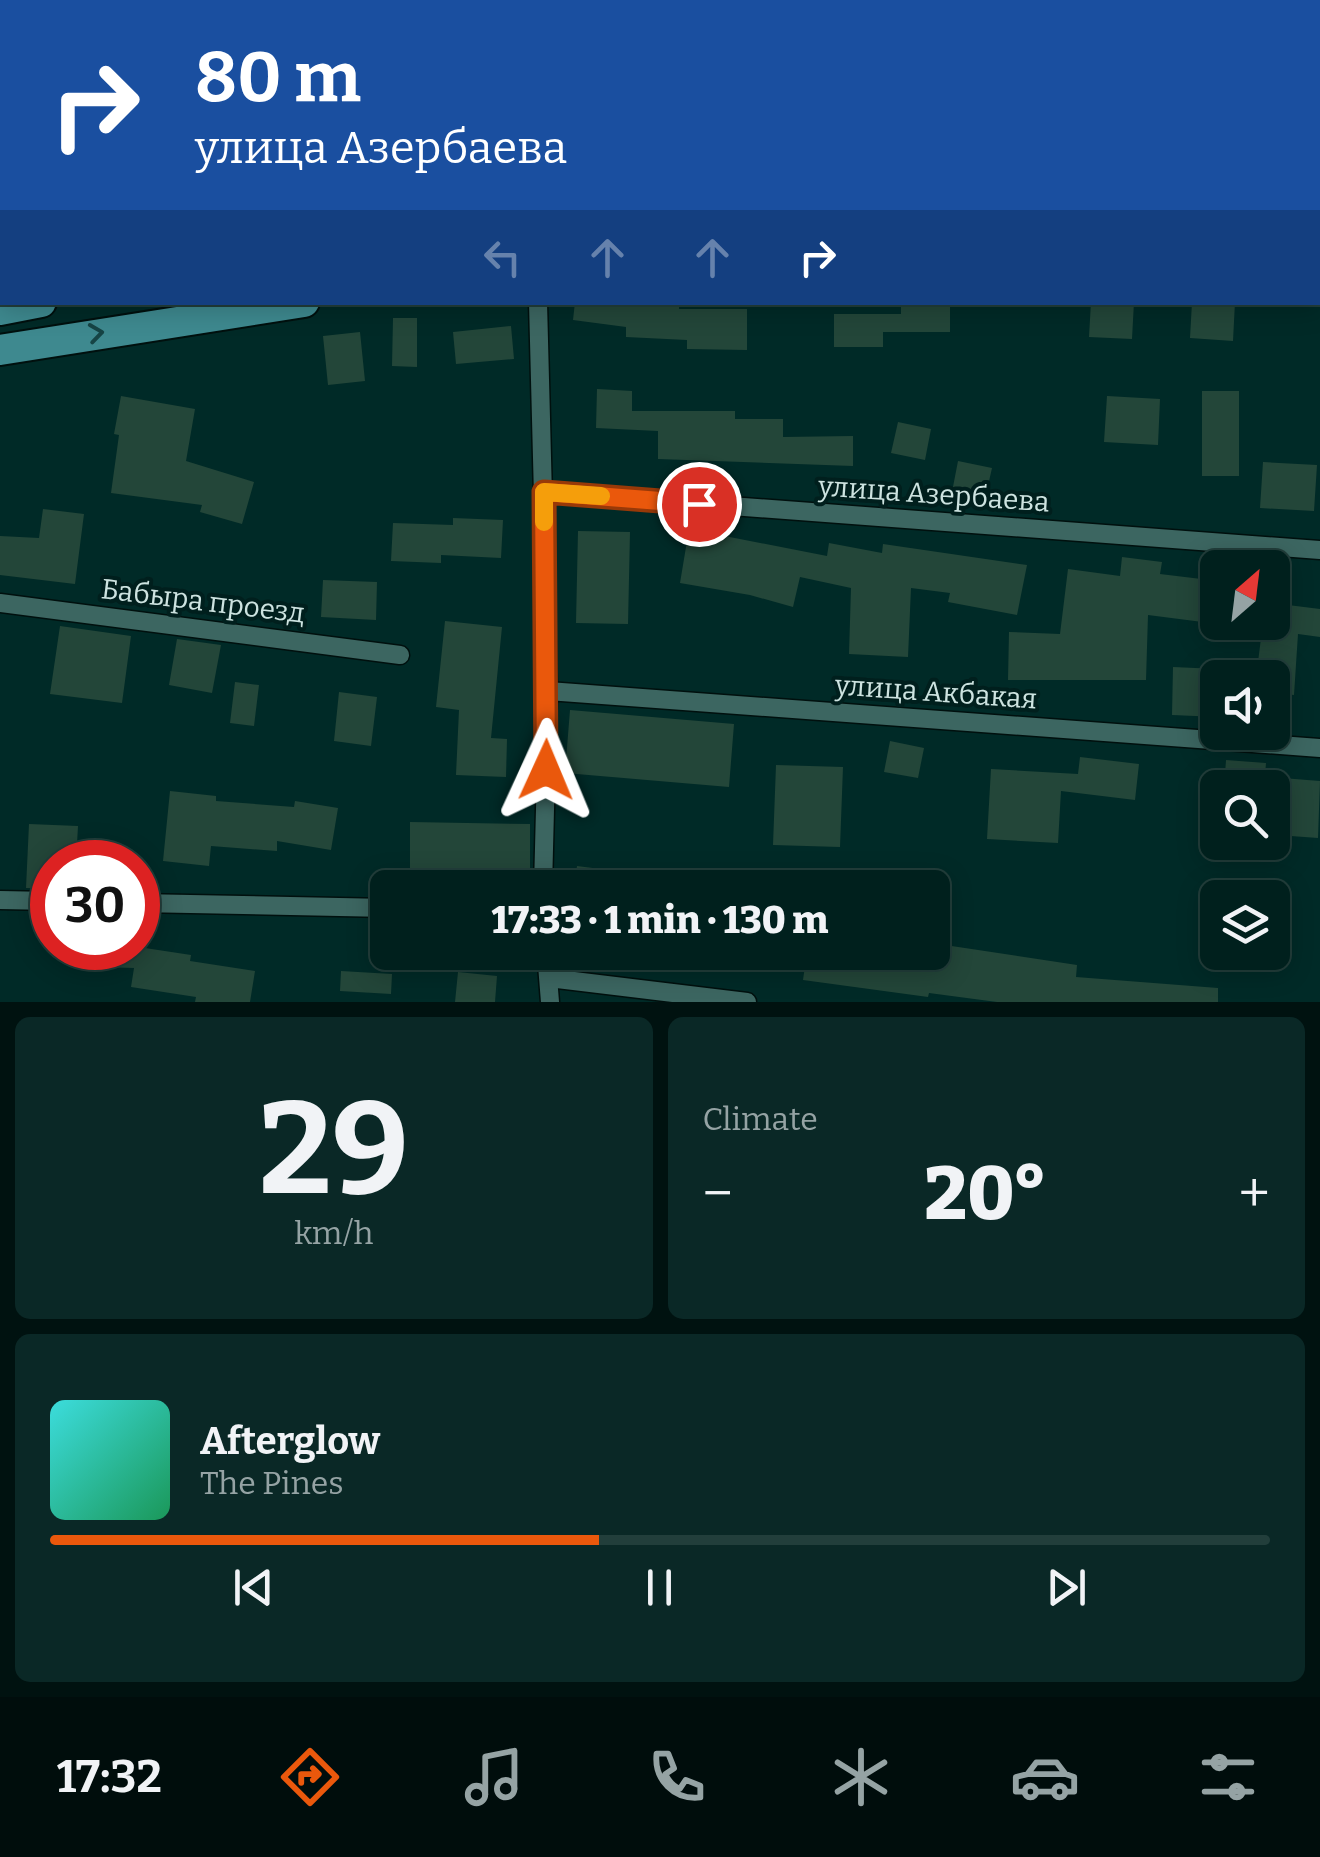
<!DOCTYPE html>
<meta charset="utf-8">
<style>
:root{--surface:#00201d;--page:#0a2826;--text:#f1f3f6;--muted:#95a3a4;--line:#223e3b;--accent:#ea580c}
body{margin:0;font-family:Bitter,serif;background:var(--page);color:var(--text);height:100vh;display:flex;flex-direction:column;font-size:38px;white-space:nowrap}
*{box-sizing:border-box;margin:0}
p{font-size:32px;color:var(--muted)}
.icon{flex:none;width:55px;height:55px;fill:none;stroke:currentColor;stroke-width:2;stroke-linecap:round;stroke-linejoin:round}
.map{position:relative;height:1002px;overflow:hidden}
.side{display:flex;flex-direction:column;gap:15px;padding:15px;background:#001210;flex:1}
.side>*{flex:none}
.top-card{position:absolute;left:0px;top:0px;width:1320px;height:305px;box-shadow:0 5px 25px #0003,0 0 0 2px var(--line);background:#1a4fa0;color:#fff;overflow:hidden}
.needle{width:65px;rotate:28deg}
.fabs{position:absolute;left:1200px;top:550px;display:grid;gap:20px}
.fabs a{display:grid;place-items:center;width:90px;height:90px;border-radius:15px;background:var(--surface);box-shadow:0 5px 25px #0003,0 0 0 2px var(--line);font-size:50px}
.speed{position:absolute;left:30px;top:840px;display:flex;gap:20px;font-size:50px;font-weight:700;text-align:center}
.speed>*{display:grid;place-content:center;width:130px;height:130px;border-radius:50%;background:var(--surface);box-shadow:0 5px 25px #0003,0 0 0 2px var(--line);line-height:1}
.speed .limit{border:15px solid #d22;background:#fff;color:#111}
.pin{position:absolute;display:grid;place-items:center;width:85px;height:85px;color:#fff;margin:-42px;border:5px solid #fff;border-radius:50%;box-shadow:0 2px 10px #0007}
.me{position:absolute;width:110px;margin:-55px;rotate:1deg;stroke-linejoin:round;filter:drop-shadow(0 0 8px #0008)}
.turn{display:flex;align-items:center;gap:35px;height:210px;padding:0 30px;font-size:45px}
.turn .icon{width:130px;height:130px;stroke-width:2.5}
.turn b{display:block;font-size:70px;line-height:85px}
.lanes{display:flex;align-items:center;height:95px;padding:0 30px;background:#0003;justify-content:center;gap:50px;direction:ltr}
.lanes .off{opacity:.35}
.big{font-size:75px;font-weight:800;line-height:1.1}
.side .widget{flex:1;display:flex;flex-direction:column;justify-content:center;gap:15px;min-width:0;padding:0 35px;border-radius:15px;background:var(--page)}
.side .dial{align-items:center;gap:0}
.dial b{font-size:130px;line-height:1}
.song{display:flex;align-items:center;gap:30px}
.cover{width:120px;height:120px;border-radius:15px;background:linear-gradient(135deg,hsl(180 70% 55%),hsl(150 70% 35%))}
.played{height:10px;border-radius:5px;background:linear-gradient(90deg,var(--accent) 45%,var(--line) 45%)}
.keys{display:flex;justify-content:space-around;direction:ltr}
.heat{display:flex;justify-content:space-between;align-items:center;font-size:55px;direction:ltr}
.side .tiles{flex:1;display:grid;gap:15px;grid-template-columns:1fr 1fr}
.widget:last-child{grid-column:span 2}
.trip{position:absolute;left:370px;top:870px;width:580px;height:100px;border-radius:15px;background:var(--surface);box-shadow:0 5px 25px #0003,0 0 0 2px var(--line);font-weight:800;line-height:100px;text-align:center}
.menu{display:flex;height:160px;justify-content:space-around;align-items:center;background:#000d0c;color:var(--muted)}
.menu .icon{width:70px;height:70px}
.menu .current{color:var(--accent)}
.menu b{font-size:45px;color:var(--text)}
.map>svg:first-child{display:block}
</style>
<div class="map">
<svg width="1320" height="1002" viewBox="0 0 1320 1002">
<rect width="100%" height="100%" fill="#002a27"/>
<path fill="#234639" d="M575,302H658L679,304V309H747V350L687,349V340L626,337V327L573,320Z
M901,302H950V332H883V347H834V314H901Z
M1091,302H1134L1132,339L1089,337Z
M1192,302H1235L1233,341L1190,338Z
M393,318H417V367L392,366Z
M511,326L514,359L456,364L453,332Z
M360,332L365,381L328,385L323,336Z
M597,389L632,391V411H735V419H783V437L853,436V466L658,459V431L596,428Z
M1202,391H1239V476H1202Z
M121,396L195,409L186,461L254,482L242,524L200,512L202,505L111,493L119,435L114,434Z
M1107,396L1160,399L1158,445L1104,442Z
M898,422L931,429L925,460L891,453Z
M958,461L992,468L985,499L952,492Z
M1263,462L1317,465L1314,511L1260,508Z
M43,509L84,514L75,584L0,575V536L39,538Z
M453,518L503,520L501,558L441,555V563L391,561L393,523L453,525Z
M689,529L827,556L829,543L882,553L883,544L1027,565L1017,615L948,602L950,593L911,588L908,657L849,654L851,588L800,577L793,607L750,595L680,583Z
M578,531L630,532L628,624L576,623Z
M1122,557L1162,562L1160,574L1218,581V624L1148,615L1146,680H1008L1009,632L1060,634L1068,569L1120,576Z
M323,580L377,582L376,620L321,617Z
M1272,603L1320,609V637L1298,634L1294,695L1272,693V678H1256L1263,622H1272Z
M445,621L502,627L491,738L507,739L506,777L456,775L459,710L436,707Z
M60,626L131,636L122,703L50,694Z
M177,639L221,645L212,693L169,685Z
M1173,667L1218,669V717L1172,715Z
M235,682L259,685L254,726L230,723Z
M339,692L377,697L371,746L334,741Z
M570,710L734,724L729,787L565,773Z
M890,741L924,748L918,778L884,772Z
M1080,757L1139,764L1135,800L1061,791L1058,843L987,839L991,769L1078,774Z
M1226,760L1266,763L1264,788H1224Z
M776,765L843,767L840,847L773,845Z
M1282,778L1320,781L1318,838L1277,835Z
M170,791L216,796V801L294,807L295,801L338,808L331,850L277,841V851L211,846L209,866L163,861Z
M410,822L530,824V880L410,878Z
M29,824L78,826L76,862H52V889L26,888Z
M577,866L656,876L655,888H574Z
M945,945L1077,965L1076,977L1218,988V1002H997L929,993L928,997L803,980L807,952H892L943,959Z
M71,948H145L191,955L190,961L255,971L250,1002H195L196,997L131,987L134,968L70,966Z
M341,971L392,974L391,994L340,991Z
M458,972L497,976L495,1002H455Z"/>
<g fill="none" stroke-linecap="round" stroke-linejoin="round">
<g stroke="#00100e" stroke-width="21">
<path id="minor" d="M1013,0L1030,2
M121,2L122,0
M622,2V0
M538,302L548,691L543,888
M544,492L1320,550
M0,603L400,655
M548,691L1320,748
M0,900L52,901
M138,903L388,908
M546,952L550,1002
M549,978L747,1002"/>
</g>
<g stroke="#00100e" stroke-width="26">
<path id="tertiary" d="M1194,2L1195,0"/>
</g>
<g stroke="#00100e" stroke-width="34">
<path id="primary" d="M1318,236H1320
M1318,268H1320
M0,310L41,302
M0,350L304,302"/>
</g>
<use href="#minor" stroke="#3c6661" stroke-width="18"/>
<use href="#tertiary" stroke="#3c6661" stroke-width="22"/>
<use href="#primary" stroke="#3e898f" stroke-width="30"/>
</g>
<defs><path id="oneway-chevron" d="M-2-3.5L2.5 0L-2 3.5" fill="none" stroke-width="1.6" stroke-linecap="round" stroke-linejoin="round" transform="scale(2.5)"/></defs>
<use stroke="#164445" href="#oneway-chevron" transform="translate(96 333) rotate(-8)"/>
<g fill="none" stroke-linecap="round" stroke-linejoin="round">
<g stroke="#983908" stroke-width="25">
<path id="route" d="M546,770L544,492L699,504"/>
</g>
<use href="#route" stroke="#ea580c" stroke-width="18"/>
<path stroke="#f59e0b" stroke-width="18" d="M544,522V492L601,496"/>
</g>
<g text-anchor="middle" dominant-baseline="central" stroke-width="8" stroke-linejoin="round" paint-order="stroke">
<g font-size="28" fill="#cde3e0" stroke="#001f1d">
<text transform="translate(934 494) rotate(4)">улица Азербаева</text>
<text transform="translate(203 601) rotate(7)">Бабыра проезд</text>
<text transform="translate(936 692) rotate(4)">улица Акбакая</text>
</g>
</g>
</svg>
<div class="fabs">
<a><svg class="needle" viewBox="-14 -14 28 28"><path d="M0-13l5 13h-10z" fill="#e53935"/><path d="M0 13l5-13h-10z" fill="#95a3a4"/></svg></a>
<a><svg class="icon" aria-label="sound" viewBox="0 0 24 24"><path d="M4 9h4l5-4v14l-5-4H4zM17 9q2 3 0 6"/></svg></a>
<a><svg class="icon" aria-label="search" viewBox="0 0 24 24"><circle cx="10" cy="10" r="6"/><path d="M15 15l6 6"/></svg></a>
<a><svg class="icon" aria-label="layers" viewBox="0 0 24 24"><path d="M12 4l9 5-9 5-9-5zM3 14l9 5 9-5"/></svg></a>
</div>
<div class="speed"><div class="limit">30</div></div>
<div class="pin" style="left:699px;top:504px;background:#d93025"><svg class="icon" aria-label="arrive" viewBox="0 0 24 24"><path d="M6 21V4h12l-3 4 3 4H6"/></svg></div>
<svg class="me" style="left:546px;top:770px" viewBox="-20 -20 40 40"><path d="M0-17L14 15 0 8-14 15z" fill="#ea580c" stroke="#fff" stroke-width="4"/></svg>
<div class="trip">17:33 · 1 min · 130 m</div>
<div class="top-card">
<div class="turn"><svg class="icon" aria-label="right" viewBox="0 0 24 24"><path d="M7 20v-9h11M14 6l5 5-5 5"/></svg><div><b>80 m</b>улица Азербаева</div></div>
<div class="lanes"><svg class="icon off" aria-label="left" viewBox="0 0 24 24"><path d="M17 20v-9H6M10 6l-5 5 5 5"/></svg><svg class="icon off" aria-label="ahead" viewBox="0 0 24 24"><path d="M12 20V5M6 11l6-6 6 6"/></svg><svg class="icon off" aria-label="ahead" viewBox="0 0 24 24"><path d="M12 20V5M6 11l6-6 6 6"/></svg><svg class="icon" aria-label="right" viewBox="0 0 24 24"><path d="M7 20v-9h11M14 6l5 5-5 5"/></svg></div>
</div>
</div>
<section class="side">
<div class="tiles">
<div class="widget dial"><b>29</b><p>km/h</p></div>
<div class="widget"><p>Climate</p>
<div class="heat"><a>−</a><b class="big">20°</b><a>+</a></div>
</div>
<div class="widget">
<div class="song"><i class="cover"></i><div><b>Afterglow</b><p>The Pines</p></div></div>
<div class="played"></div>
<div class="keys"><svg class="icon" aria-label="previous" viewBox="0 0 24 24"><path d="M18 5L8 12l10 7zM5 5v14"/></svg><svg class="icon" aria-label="pause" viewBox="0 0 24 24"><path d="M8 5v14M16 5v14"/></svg><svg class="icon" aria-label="next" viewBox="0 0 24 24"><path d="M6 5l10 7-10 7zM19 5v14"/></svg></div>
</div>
</div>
</section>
<nav class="menu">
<b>17:32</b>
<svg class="icon current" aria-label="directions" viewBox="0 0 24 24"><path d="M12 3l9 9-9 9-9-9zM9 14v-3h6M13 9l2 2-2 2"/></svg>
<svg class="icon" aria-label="music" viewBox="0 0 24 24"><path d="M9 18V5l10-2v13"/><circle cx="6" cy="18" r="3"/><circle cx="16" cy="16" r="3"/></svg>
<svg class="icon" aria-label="phone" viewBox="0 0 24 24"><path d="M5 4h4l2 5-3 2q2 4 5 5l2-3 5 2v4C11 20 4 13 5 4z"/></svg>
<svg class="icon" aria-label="climate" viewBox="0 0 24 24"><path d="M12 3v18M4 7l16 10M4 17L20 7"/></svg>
<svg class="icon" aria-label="car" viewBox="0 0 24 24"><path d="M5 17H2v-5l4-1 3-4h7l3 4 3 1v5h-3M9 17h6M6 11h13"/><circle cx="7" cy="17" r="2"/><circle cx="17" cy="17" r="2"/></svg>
<svg class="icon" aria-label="filters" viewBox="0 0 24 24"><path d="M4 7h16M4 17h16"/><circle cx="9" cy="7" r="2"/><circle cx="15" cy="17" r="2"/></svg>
</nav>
